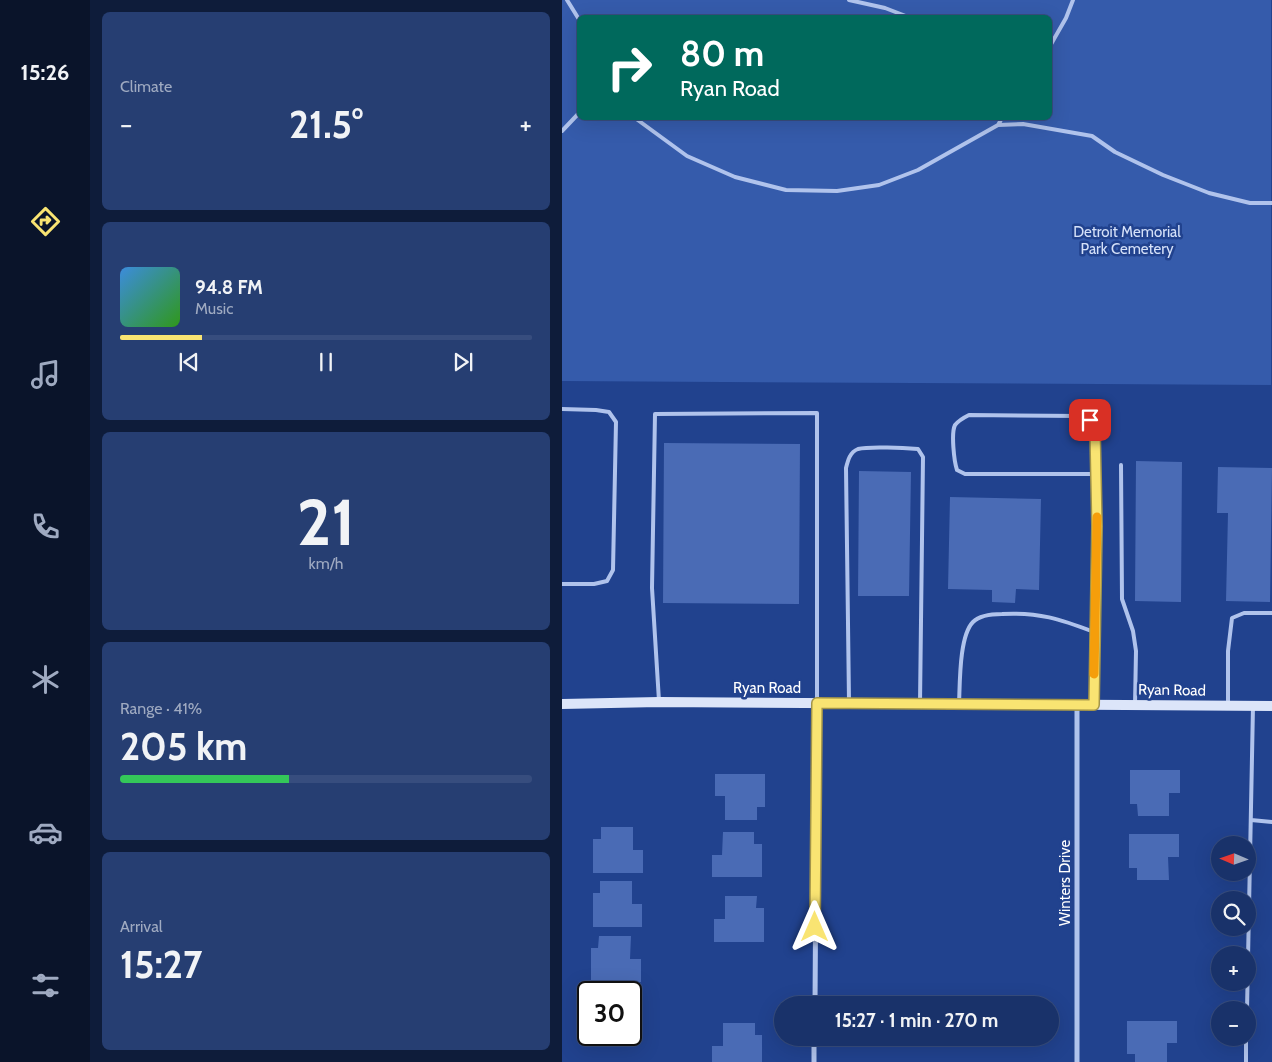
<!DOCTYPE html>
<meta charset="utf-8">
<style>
:root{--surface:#19326a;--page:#263e72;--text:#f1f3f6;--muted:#9faac1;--line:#374d7e;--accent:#f9e472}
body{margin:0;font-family:Cabin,sans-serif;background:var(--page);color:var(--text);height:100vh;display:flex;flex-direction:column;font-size:19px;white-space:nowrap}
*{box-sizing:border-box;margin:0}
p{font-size:16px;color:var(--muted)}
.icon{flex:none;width:28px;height:28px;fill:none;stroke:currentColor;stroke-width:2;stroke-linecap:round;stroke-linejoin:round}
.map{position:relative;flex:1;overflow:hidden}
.drawer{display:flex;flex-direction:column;gap:12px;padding:12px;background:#0e1c3a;width:472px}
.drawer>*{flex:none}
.hud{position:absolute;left:15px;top:15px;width:475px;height:105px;border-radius:8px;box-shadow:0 5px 20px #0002,0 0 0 1px var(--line);background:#00695c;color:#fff;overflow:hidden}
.needle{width:32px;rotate:272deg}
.tools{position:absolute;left:649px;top:836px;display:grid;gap:10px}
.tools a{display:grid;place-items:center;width:45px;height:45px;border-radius:50%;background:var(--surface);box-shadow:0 5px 20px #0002,0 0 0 1px var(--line);font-size:25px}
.speed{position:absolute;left:15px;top:981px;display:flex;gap:10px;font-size:25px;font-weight:700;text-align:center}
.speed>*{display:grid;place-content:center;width:65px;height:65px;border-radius:50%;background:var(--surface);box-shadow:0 5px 20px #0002,0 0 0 1px var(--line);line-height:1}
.speed .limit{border:2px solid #111;border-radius:8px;background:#fff;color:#111}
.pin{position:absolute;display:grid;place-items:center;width:42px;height:42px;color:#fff;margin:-21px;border-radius:10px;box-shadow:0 2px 8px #0006}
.me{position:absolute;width:55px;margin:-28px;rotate:0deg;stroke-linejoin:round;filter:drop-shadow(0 0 4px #0008)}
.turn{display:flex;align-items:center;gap:18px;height:105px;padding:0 20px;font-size:22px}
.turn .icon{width:65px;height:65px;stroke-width:2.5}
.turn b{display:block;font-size:35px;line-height:42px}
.big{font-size:38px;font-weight:700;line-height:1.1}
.drawer .widget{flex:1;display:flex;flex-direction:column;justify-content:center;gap:8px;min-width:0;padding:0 18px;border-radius:8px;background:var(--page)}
.drawer .dial{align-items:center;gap:0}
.dial b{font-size:65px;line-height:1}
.song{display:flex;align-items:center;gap:15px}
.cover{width:60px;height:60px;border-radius:8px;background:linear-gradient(135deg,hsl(210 70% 55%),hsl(110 70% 35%))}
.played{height:5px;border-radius:2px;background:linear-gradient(90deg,var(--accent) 20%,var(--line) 20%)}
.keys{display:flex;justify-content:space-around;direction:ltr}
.heat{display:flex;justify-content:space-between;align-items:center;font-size:28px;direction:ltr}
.charge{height:8px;border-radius:4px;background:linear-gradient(90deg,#34c759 41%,var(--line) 0)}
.trip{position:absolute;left:212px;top:996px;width:285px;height:50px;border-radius:25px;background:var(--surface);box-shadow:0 5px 20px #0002,0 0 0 1px var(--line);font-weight:700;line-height:50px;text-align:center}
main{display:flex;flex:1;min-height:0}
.menu{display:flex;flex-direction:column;width:90px;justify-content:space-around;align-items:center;background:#0a142a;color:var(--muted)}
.menu .icon{width:35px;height:35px}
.menu .current{color:var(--accent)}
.menu b{font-size:22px;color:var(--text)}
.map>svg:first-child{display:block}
</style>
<main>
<nav class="menu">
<b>15:26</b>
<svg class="icon current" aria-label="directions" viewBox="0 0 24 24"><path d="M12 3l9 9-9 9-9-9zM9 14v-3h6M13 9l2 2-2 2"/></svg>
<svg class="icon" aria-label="music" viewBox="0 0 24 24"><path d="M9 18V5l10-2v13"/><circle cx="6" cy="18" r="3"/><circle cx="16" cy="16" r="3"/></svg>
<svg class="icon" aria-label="phone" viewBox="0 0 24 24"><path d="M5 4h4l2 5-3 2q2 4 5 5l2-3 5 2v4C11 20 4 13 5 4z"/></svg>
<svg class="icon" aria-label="climate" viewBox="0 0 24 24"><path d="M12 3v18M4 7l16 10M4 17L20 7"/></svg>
<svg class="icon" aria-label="car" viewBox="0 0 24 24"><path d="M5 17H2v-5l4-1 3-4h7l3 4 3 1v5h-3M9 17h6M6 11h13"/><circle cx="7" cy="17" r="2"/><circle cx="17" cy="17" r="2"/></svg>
<svg class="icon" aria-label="filters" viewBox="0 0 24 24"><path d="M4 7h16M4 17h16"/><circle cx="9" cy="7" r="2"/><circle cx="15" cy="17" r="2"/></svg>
</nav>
<section class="drawer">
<div class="widget"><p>Climate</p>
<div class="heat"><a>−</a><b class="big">21.5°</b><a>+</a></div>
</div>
<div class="widget">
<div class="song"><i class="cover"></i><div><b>94.8 FM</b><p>Music</p></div></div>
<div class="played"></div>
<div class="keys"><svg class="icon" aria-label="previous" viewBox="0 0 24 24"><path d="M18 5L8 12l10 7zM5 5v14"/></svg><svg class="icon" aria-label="pause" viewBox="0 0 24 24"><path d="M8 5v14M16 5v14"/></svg><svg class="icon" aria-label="next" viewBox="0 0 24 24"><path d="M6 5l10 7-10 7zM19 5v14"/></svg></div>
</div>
<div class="widget dial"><b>21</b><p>km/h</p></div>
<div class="widget"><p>Range · 41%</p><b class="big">205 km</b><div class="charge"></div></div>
<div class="widget"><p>Arrival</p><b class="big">15:27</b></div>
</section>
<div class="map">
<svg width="710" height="1062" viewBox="0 0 710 1062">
<rect width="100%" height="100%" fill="#21428e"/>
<path fill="#355bab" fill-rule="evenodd" d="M0,0H709V385L0,381ZM18,18H488V118H18Z"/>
<path fill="#4a6bb5" d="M102,443L238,444L237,604L101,603Z
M574,461L620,462L619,602L573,601Z
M656,467L710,468L708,602L664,601L666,513H655Z
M297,471L349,472L347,596H296Z
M388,497L479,499L477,590L454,589L453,603L430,602V590L386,589Z
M568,770H618V793H607V816H576L575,804H568Z
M153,774H203V807H195V820H163V796H153Z
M39,827H71V850H81V873H31V839H39Z
M161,832H192V844H200V877H150V855H160Z
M567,834H617V857H606L607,880H575V868H567Z
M38,881H70V904H80V927H31V893H38Z
M163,896H195L194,908H202V942H152V919H163Z
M37,936H69L68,959H79V982H29V948H36Z
M69,1019H80V1041H30V1035H69Z
M565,1021H615V1043H605V1062H573V1054H565Z
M161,1023H193V1035H200V1062H150V1046H161Z"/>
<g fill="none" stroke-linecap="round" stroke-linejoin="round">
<path stroke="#b0c3ec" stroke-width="4" d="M5,0L18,21
M287,0L323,8L349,18
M488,46L504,18L511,0
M73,118L125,156L173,177L224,190L275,191L317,185L356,170L436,125L440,118
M436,125L461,124L530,136L553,152L601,175L647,193L688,203H710
M0,131L18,112
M0,409L34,410L47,412L54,422L51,570L45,581L32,584H0
M559,465L560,599L571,631L574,651L573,705
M532,632L535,526L533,430L528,420L518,416L407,415C401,418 397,420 393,425C389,433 392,461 395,470L403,474H534
M97,701L90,588L93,414L255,413V701
M287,701L284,468C286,460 288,452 296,449C307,446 343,448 356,449L361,457L358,704
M397,704C398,684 397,636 411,622C418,615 430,614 440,614C477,612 498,619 532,632V705
M666,705V651L670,618L682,613H710
M689,820L710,822
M685,1010L691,706
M684,1062V1038"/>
<path stroke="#b0c3ec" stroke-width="5" d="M253,1005L255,703
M252,1062V1038
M515,1062V705"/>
<path stroke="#dce5f9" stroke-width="10" d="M0,704L97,702L710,706"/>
</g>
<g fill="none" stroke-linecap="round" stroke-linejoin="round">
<g stroke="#a2944a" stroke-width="12">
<path id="route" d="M253,927L255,703L532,705L535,526L533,430L528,420"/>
</g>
<use href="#route" stroke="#f9e472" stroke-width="9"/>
<path stroke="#f59e0b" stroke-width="9" d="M532,674L535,517"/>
</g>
<g text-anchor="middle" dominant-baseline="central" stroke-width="5" stroke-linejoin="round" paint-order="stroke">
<g font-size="15" fill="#d5e1f9" stroke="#21428e">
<text x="565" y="232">Detroit Memorial<tspan x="565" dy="17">Park Cemetery</tspan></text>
</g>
<g font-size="15" fill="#fff" stroke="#21428e">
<text x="205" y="688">Ryan Road</text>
<text transform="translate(610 690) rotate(1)">Ryan Road</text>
<text transform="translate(503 883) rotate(-90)">Winters Drive</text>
</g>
</g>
</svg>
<div class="tools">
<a><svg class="needle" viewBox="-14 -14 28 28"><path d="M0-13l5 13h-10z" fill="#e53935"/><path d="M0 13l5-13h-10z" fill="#9faac1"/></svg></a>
<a><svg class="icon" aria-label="search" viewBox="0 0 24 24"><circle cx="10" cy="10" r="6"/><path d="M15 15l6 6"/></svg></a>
<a>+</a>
<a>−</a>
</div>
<div class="speed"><div class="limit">30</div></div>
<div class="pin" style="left:528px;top:420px;background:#d93025"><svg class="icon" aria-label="arrive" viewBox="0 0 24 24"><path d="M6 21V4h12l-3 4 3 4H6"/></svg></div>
<svg class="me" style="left:253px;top:927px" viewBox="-20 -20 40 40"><path d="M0-17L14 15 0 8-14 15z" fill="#f9e472" stroke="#fff" stroke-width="4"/></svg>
<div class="trip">15:27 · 1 min · 270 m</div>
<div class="hud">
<div class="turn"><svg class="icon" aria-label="right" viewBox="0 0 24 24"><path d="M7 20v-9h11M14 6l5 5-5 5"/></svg><div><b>80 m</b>Ryan Road</div></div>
</div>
</div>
</main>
